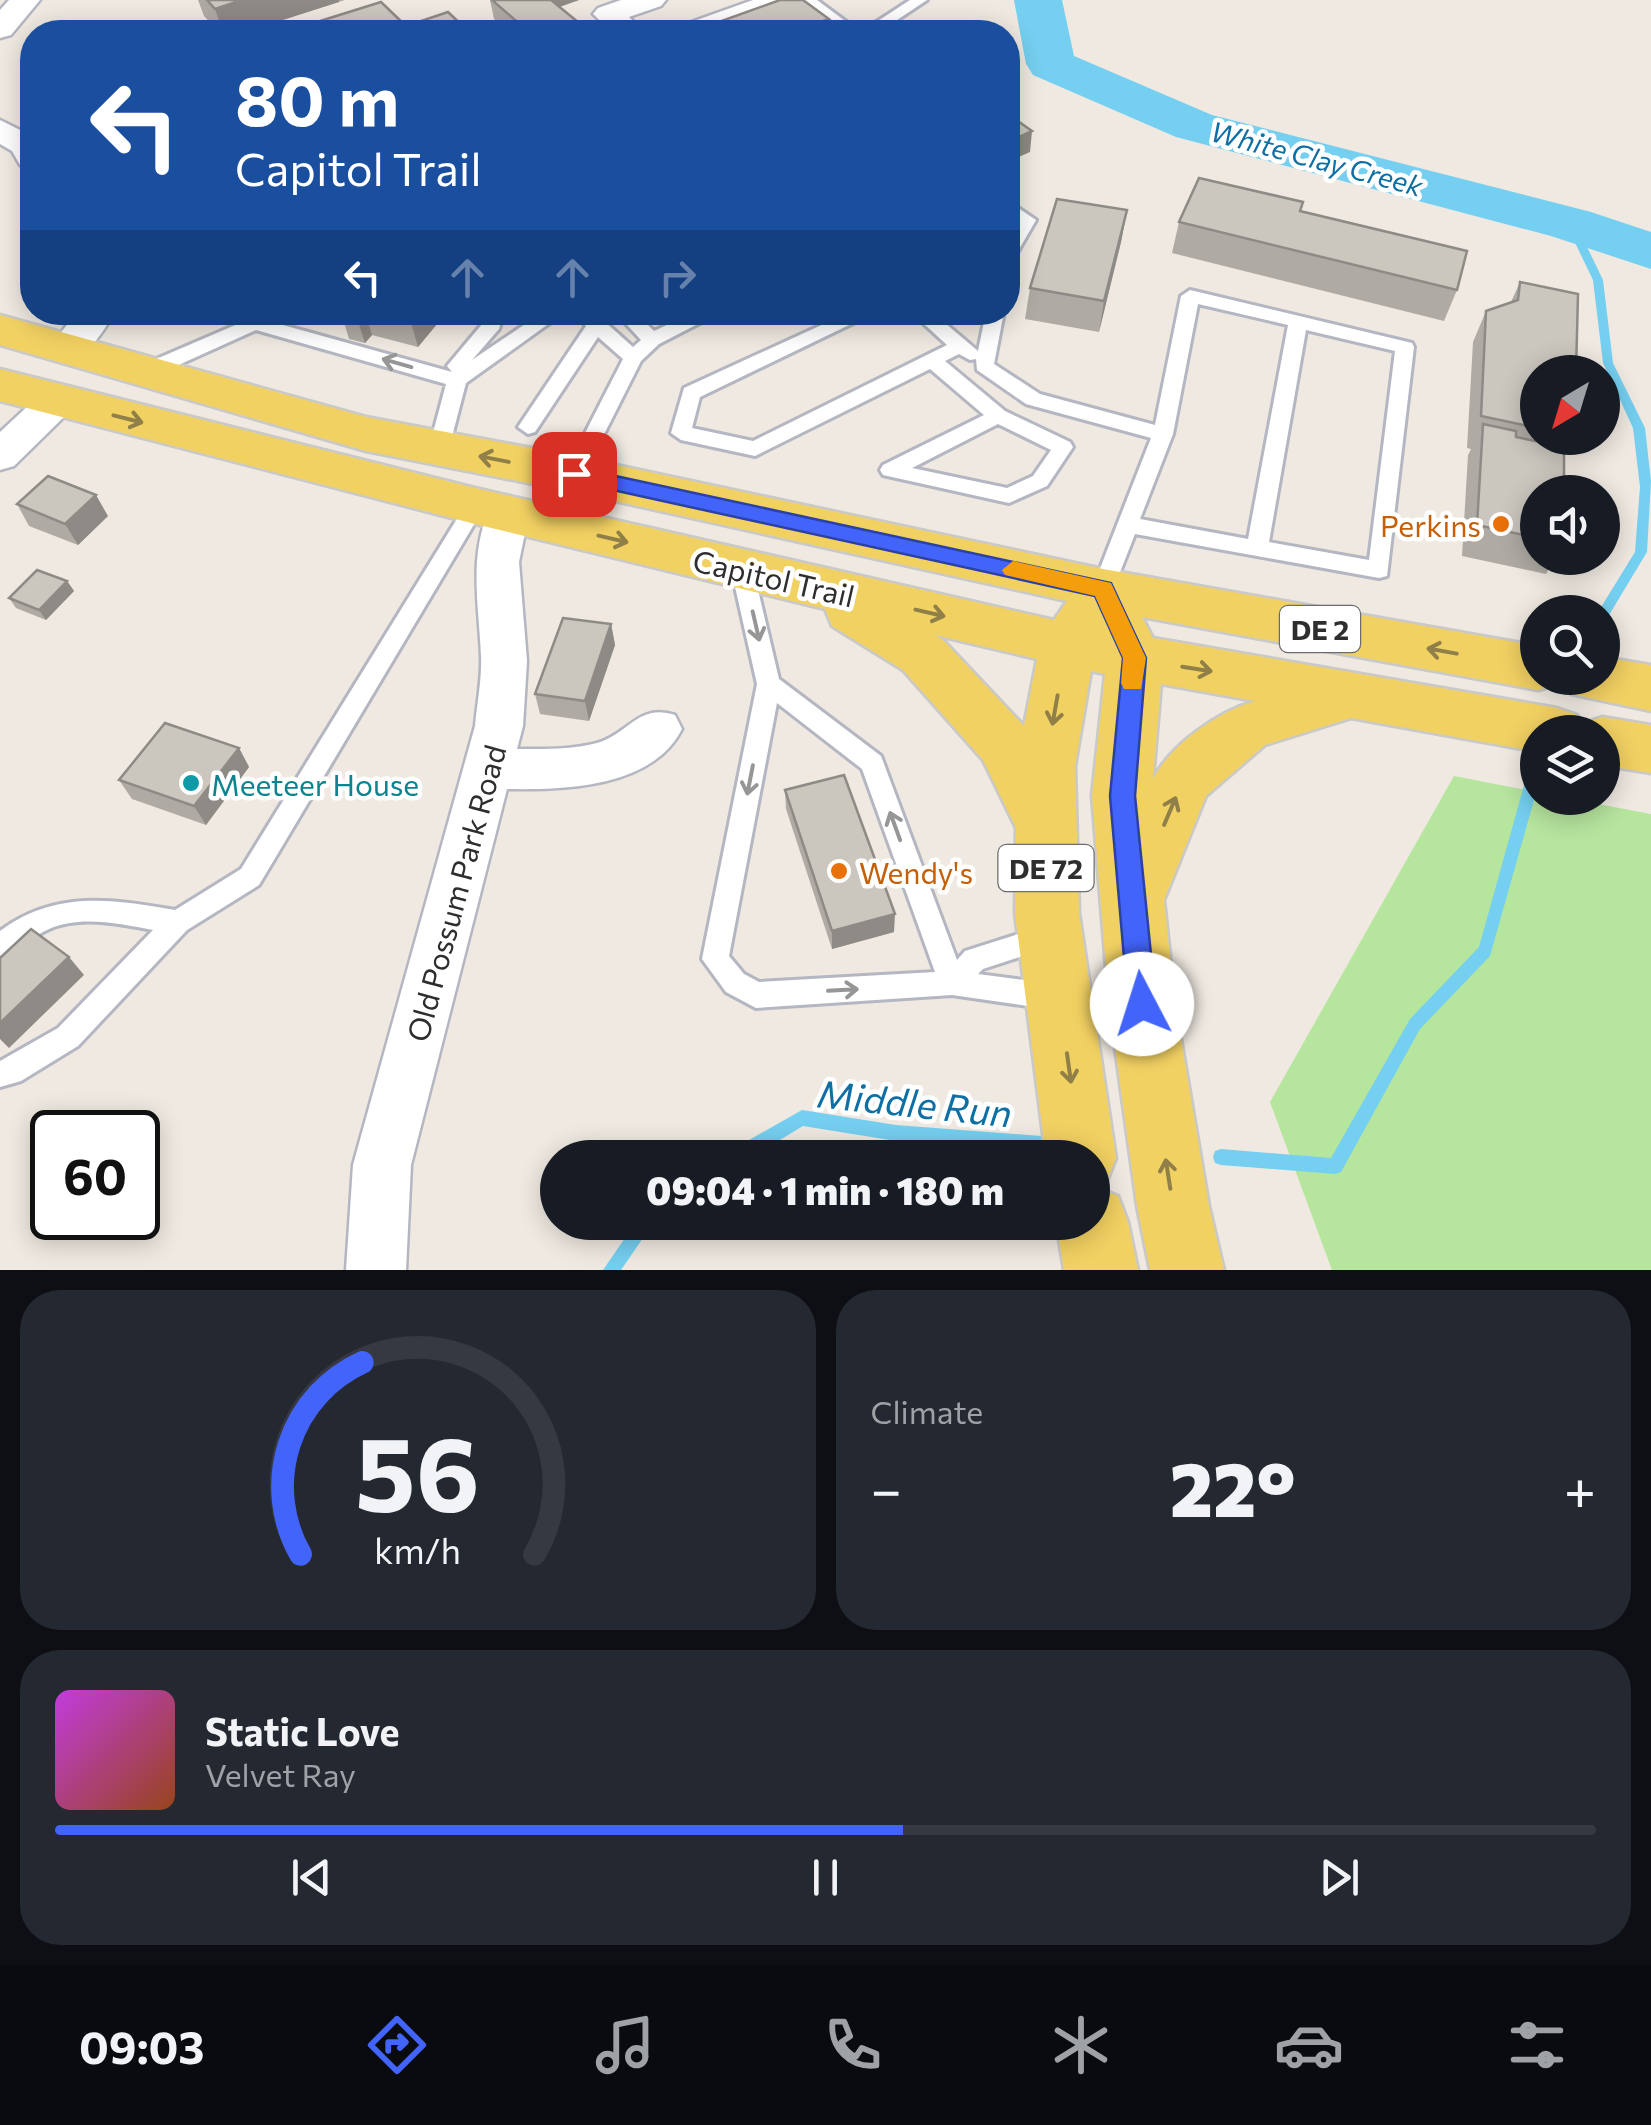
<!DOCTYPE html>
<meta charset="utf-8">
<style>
:root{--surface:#171b24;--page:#242831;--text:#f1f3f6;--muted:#9ea1a6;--line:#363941;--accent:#4264fb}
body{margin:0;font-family:Commissioner,sans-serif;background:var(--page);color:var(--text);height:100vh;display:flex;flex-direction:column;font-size:38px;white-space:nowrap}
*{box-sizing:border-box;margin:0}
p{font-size:32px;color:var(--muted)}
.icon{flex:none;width:55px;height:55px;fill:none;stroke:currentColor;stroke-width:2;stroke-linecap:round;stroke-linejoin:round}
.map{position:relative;height:1270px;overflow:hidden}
.drawer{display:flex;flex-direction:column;gap:20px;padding:20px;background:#0d0f14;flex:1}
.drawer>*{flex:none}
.guide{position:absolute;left:20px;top:20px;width:1000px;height:305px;border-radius:40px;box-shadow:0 5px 25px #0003;background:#1a4fa0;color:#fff;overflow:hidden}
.needle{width:65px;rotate:218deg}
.tools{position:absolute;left:1520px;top:355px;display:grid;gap:20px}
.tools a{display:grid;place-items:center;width:100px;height:100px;border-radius:50%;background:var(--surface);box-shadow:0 5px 25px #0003;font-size:50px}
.speed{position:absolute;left:30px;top:1110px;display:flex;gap:20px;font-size:50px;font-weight:700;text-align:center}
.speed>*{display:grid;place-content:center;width:130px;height:130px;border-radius:50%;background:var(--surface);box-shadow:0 5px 25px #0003;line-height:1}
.speed .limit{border:5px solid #111;border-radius:15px;background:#fff;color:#111}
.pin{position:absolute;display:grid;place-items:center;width:85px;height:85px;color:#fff;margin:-42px;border-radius:20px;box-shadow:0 5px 15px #0006}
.me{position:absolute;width:110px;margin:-55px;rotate:355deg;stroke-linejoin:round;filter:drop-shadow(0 0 8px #0008)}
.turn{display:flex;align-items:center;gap:35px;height:210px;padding:0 50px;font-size:45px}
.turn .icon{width:130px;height:130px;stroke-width:2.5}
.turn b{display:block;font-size:70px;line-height:85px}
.lanes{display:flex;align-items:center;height:95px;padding:0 50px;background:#0003;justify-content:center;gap:50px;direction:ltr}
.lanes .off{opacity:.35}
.big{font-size:75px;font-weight:800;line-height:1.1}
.drawer .tile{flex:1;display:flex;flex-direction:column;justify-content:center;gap:15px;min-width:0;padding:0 35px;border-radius:40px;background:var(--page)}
.drawer .dial{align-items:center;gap:0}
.dial svg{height:260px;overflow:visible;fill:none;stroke:var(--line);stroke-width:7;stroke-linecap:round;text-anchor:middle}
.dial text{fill:var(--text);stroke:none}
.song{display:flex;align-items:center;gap:30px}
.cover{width:120px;height:120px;border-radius:15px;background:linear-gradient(135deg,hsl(290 70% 55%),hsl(20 70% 35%))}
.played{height:10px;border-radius:5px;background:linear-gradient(90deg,var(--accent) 55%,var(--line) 55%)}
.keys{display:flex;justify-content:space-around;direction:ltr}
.heat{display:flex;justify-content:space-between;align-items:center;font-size:55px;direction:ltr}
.drawer .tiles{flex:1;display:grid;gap:20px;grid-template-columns:1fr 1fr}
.tile:last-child{grid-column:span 2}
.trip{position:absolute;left:540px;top:1140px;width:570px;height:100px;border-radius:50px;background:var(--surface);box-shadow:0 5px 25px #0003;font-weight:800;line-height:100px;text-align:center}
.tabs{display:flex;height:160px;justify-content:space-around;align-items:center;background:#090b0e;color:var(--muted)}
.tabs .icon{width:70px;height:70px}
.tabs .active{color:var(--accent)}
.tabs b{font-size:45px;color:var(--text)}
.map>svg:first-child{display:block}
</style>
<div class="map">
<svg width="1651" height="1270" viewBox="0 0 1651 1270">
<rect width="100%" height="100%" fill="#efe9e1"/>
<path fill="#b6e59e" d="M1454,776L1537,792L1538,798H1566L1651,814V1270H1332L1270,1102Z"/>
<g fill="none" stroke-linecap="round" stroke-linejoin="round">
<path fill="#75cff0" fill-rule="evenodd" d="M1571,221L1576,224L1603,280L1613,363L1645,428L1651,481L1647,552L1606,620L1602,622V612H1598L1635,552L1640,487L1633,428L1603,363L1593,280L1566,224Z
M1535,765L1538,766V786L1490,956L1420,1029L1341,1172L1335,1174L1221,1165L1215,1163L1213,1157L1215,1151L1221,1149L1331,1158L1410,1019L1479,947L1528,771L1530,767Z
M802,1110L896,1125L1041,1136L1047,1138L1049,1144L1047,1150L1041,1152L896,1141L803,1126L750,1158H726L728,1152Z
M636,1222H654L621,1270H603Z"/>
<path fill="#75cff0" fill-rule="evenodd" d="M1014,0H1062L1074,56L1212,115L1591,212L1651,232V269L1551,236L1176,137L1033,75L1026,64Z"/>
<g stroke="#b4b7c1" stroke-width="6">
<path id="lane" d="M800,0H817L860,32H843Z
M910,0H927L879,32H861Z
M1008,201L1036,220L1014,258L1008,259V239L1018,221L1008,214Z
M1190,290L1412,343L1414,347L1387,576L1379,578L1135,534L1111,595H1095L1092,589L1151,438L1026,404L977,370L976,359L970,360L959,354L945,361L1005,411L1070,442L1073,447L1047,486L1009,503L883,475L880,470L883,465L984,415L930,369L755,456L681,440L671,433L684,388L850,312H876L700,397L692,428L753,441L947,345L911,312H932L978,351L986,312H1004L994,364L1040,394L1155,425L1181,296ZM1198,304L1288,325L1248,539L1140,519L1173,434ZM1306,330L1395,351L1369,560L1269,542ZM998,424L1051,450L1033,476L1007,488L912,468Z
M486,312H504L499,329L472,360L543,312H565L466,383L449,448L439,455L429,448L446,384L256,330L154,376L147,377L137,371L140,366L254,317L452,372L447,366L483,323Z
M573,312H594L633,347L641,340L615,312H635L654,331L695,312H721L659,344L641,361L584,474L574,481L564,474L623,359L598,337L535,432L528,434L518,427L586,326Z
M475,498L485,506L259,885L187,930L78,1046L21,1081L0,1087V1061L58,1028L153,930C120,924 81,915 49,929C31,937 18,952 0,959V931C55,890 112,899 175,910L241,869L468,501Z
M742,561L753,569L779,679L881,756L957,960L965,951L1047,925L1056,929L1060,937L1056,945L983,969L978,974L1055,984L1065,988L1068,997L1065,1006L1055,1010L952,995L756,1008L726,992L702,959L757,684L731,569ZM777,703L862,769L935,972L759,982L744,974L729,956Z"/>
</g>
<g stroke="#b4b7c1" stroke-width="5">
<path id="street" d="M9,0H40L11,35L0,38V10Z
M621,0H666L661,6L629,17L644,32H612L593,14L598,8Z
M753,0H796L791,6L718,32H676L680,26Z
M0,120L32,136V168L20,165L12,151L0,144Z
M77,312H115C100,336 84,366 54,358L48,349Z
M57,388L71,392L77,401L71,410L14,466L0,470V432L43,392Z
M508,499L523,503L529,514L519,562L527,661L523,726L517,749C543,749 571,750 597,743C629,734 638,703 675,715L682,729C652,788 564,790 507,789L411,1165L406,1270H346L353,1165L475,726C477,703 482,679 481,656C479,605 467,550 493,503Z"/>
</g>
<g stroke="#c9c9c9" stroke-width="5">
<path id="primary" d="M0,315L366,417L574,456L1103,569L1538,646V678H1561L1558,684L1538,690L1142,617L1153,638L1557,708L1577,715L1582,724L1602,717L1651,725V773L1602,765V732H1538V752L1351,718L1265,745L1206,796L1164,900L1175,1004L1209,1206L1224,1270H1150L1137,1206L1109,1004L1092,796L1105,674L1091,671L1075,766L1079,913L1116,1158L1106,1183L1096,1187L1118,1196L1128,1222L1138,1270H1064L1056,1222H1092V1158H1046L1015,913L1016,828L983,760L903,670L832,626L825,609L475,524L0,401V369L475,488L1054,620L1067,601L574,492L366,451L0,345ZM935,635L1037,659L1024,726L943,640ZM1161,684L1255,701C1218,712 1171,744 1153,779Z
M1602,657L1651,665V711L1571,694L1563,678H1602Z"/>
</g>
<use href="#lane" fill="#fff" fill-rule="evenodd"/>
<use href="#street" fill="#fff" fill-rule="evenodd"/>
<use href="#primary" fill="#f2d163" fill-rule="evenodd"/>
</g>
<path fill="#afaba4" d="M198,0H345L245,32H219L204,16Z
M490,0H579L560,7L578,22L579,32H509L494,19Z
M1303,202L1300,211L1457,290L1444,321L1172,253L1179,222Z
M1127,210L1121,242L1099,332L1025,319L1030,288Z
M1520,282L1538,372V438H1574L1564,456L1538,492V558H1555L1546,574L1462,556L1468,455L1471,449L1467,448L1473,342L1486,311L1511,302Z
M341,312H447L418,347L372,335L365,343L349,339Z
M17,504L108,516L78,545L29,526Z
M67,581L74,591L46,620L16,608L9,598Z
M611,624L615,645L589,721L540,714L535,694Z
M239,748L249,767L206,825L132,799L119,780Z
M785,790L894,932L832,949L786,809Z"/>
<path fill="#8e8b86" d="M242,0H339V2L245,32H223L215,9Z
M542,0H579L544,12Z
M829,19V32H792Z
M578,22L579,32H548Z
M406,26L407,32H385Z
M1032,131L1030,152L1008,162V142Z
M1127,210L1121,242L1099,332L1104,301Z
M355,312H365L372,335L365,343Z
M408,312H447L418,347Z
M96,495L108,516L78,545L65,524Z
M67,581L74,591L46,620L39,610Z
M611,624L615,645L589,721L585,701Z
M239,748L249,767L206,825L194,806Z
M895,914L894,932L832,949V931Z
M69,957L84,975L9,1048L0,1039V1023Z"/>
<path fill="#cbc7bf" stroke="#8e8b86" stroke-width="2.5" d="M207,0H242L215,9Z
M492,0H551L578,22L548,32H529Z
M780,0H803L829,19L792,32H707L702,28Z
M381,2L406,26L385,32H285Z
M448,12L469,32H407L406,26Z
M1008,114L1032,131L1008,142Z
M1199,178L1303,202L1300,211L1467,251L1457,290L1179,222Z
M1057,199L1127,210L1104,301L1030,288Z
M1520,282L1578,294L1576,372H1538V428L1481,416L1486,311L1518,300Z
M1483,424L1516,431V437L1564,447V492H1538V538L1477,525Z
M48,476L96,495L65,524L17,504Z
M37,570L67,581L39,610L9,598Z
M563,618L611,624L585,701L535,694Z
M165,723L239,748L194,806L119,780Z
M844,775L895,914L832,931L785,790Z
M31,929L69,957L0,1023V958Z"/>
<defs><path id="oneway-shaft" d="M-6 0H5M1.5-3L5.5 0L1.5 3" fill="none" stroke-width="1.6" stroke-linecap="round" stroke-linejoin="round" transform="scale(2.5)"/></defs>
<g stroke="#969696">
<use href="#oneway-shaft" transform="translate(397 363) rotate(-164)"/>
<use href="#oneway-shaft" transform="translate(756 626) rotate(77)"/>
<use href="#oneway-shaft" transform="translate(750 780) rotate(101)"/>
<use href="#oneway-shaft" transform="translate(895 826) rotate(-110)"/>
<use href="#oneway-shaft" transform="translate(843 990) rotate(-3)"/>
</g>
<g stroke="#908048">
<use href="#oneway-shaft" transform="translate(128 419) rotate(14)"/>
<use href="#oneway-shaft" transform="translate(494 459) rotate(-169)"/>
<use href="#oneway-shaft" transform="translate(613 539) rotate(13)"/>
<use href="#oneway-shaft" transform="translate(930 613) rotate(13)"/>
<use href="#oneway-shaft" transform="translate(1442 651) rotate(-170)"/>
<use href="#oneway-shaft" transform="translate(1197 669) rotate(9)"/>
<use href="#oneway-shaft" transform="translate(1055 710) rotate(100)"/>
<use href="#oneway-shaft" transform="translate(1170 811) rotate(-67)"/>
<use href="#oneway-shaft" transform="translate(1069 1068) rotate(82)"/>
<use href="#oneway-shaft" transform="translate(1168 1174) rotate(-99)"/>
</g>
<path fill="#4264fb" stroke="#2b41a3" stroke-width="2.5" d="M574,467L1111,583L1146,658L1135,796L1156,1004L1152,1013L1142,1017L1132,1013L1128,1004L1110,796L1123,658L1095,596L567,480L564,474Z"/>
<path fill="#f59e0b" d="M1013,561L1111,583L1146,658L1141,689H1124L1121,683L1123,658L1095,596L1005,575L1002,570Z"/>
<g fill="#e8710a" stroke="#fff" stroke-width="4">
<circle cx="1501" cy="524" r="10"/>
<circle cx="839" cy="871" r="10"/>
</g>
<circle fill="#0f9aa8" stroke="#fff" stroke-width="4" cx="191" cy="783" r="10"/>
<g text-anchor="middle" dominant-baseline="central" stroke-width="9" stroke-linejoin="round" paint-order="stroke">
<g font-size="28" font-style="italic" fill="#0d6fa3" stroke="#fff">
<text transform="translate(1317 158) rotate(15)">White Clay Creek</text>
</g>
<g fill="#fff" stroke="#6d6d6d" stroke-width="2.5">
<rect x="1280" y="606" width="80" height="46" rx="8"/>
<rect x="998.5" y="845" width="95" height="46" rx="8"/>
</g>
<g font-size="28" font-weight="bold" fill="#2e2e2e">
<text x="1320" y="629">DE 2</text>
<text x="1046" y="868">DE 72</text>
</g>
<g font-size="30" fill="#c56008" stroke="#fff" text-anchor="end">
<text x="1481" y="524">Perkins</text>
<text x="859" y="871" text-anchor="start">Wendy's</text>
</g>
<g font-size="30" fill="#2e2e2e" stroke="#fff">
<text transform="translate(774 577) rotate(13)">Capitol Trail</text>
<text transform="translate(455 893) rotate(-75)">Old Possum Park Road</text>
</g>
<g font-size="30" fill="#0d838f" stroke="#fff" text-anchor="start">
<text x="211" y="783">Meeteer House</text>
</g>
<g font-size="38" font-style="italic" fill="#0d6fa3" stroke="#fff">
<text transform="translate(915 1102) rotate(6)">Middle Run</text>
</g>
</g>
</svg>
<div class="tools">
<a><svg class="needle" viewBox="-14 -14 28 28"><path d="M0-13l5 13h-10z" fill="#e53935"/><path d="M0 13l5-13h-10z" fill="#9ea1a6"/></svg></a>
<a><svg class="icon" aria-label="sound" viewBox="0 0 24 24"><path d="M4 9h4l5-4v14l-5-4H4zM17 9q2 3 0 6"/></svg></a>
<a><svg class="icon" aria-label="search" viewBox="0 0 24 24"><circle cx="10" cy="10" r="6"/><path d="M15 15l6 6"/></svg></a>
<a><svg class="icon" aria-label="layers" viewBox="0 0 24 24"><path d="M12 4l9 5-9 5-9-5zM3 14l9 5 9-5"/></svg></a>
</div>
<div class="speed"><div class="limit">60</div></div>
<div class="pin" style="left:574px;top:474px;background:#d93025"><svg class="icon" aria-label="arrive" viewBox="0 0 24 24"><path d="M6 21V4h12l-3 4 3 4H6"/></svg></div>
<svg class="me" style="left:1142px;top:1004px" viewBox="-20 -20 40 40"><circle r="19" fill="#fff"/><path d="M0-13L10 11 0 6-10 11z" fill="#4264fb"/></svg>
<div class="trip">09:04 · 1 min · 180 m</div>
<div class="guide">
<div class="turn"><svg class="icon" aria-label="left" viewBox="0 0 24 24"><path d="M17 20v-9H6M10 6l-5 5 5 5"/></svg><div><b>80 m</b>Capitol Trail</div></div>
<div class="lanes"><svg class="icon" aria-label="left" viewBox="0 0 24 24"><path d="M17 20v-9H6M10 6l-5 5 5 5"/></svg><svg class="icon off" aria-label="ahead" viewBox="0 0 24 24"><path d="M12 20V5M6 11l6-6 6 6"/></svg><svg class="icon off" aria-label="ahead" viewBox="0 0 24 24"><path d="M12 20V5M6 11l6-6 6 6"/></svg><svg class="icon off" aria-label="right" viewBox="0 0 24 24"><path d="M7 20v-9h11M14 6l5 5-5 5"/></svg></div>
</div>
</div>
<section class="drawer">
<div class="tiles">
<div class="tile dial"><svg viewBox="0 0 100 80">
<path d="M14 69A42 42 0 1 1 86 69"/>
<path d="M14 69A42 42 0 0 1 33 10" stroke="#4264fb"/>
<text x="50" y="56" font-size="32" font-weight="700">56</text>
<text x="50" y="72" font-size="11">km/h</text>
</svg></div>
<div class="tile"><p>Climate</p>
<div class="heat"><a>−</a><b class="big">22°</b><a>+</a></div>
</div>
<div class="tile">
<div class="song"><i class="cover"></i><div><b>Static Love</b><p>Velvet Ray</p></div></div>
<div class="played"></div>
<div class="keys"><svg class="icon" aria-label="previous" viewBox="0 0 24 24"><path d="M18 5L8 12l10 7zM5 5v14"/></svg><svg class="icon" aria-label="pause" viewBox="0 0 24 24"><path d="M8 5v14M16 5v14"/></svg><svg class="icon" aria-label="next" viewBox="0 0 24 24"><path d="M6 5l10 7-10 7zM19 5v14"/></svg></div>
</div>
</div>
</section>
<nav class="tabs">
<b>09:03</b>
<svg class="icon active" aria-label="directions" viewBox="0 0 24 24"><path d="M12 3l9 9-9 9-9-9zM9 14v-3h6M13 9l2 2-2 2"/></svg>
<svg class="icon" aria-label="music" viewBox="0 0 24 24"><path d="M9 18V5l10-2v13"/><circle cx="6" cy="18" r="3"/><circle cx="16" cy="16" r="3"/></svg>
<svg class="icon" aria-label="phone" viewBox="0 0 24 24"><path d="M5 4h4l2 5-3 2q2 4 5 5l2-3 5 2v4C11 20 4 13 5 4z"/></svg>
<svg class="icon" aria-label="climate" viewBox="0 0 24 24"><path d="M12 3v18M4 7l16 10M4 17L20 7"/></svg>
<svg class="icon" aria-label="car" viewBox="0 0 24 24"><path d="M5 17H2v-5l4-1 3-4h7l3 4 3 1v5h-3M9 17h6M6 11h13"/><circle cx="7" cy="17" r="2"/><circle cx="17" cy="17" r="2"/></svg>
<svg class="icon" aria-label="filters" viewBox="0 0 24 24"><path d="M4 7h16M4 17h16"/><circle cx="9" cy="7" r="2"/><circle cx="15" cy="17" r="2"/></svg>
</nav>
